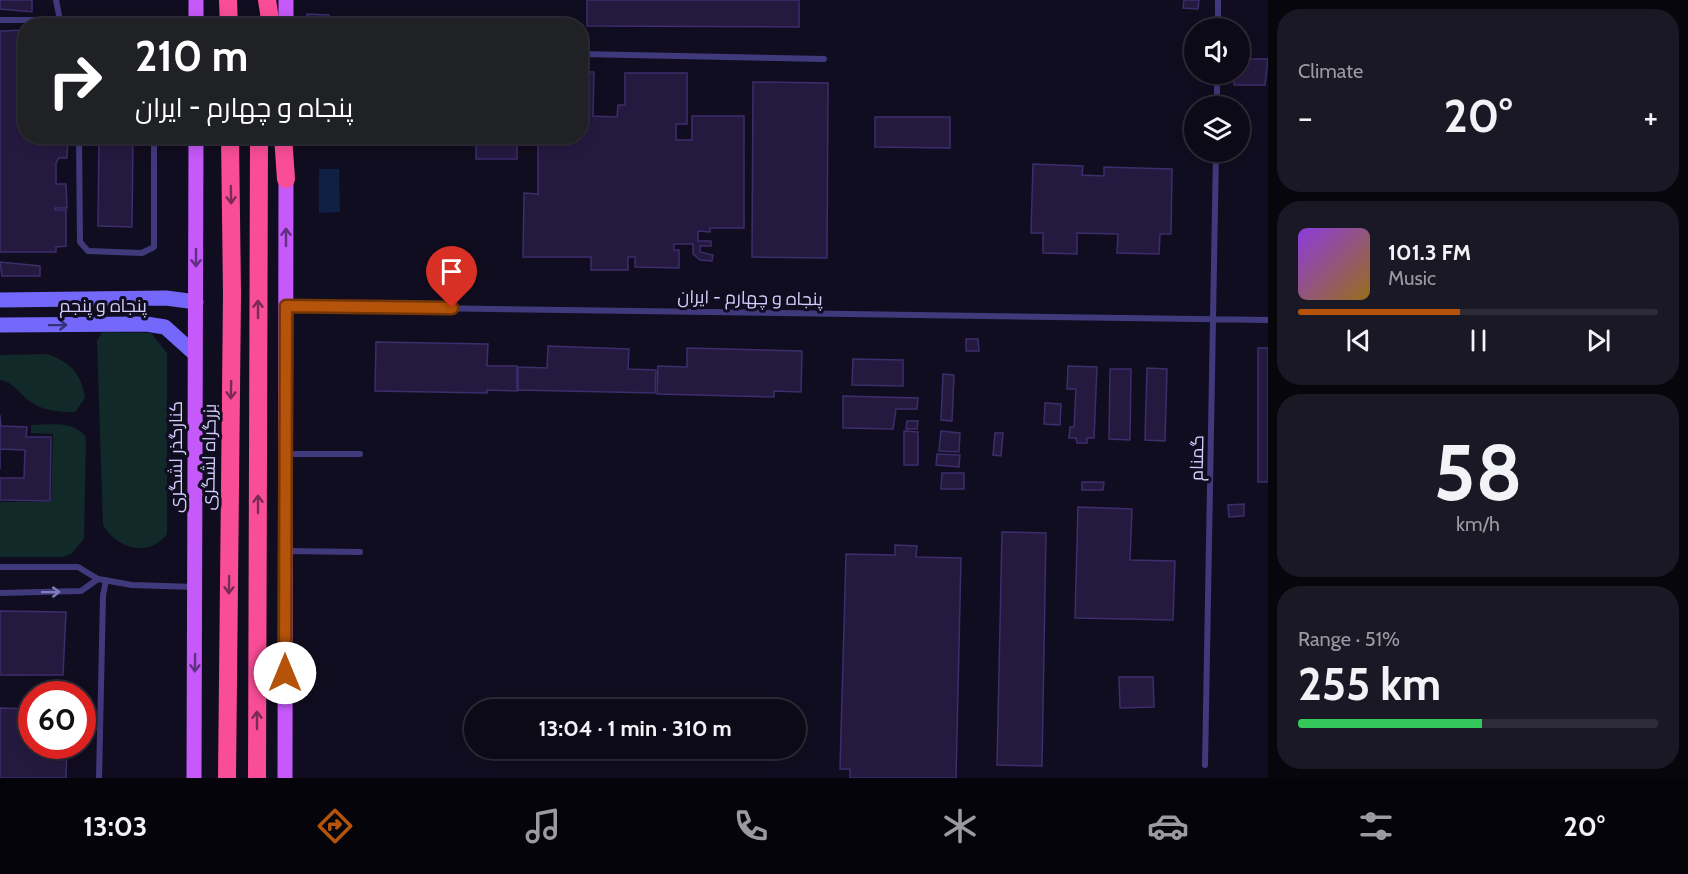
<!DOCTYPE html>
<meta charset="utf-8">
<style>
:root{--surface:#0d0a18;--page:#1b1825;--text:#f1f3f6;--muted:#9a9aa2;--line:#2d2b37;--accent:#b45309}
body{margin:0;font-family:Cabin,Cairo,sans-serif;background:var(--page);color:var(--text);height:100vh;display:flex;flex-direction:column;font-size:22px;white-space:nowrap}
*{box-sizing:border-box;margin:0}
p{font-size:20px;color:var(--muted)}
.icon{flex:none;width:33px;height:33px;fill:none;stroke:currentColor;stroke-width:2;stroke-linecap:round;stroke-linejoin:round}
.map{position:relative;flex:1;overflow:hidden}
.drawer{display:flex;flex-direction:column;gap:9px;padding:9px;background:#07060d;width:420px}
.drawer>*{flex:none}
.guide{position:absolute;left:18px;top:18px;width:570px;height:126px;border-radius:24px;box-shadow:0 3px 15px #0003,0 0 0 2px var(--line);background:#202124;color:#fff;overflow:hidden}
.tools{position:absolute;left:1184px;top:18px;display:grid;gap:12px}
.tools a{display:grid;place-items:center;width:66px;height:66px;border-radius:50%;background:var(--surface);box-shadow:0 3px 15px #0003,0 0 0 2px var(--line);font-size:30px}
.speed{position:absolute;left:18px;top:681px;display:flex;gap:12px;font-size:30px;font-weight:700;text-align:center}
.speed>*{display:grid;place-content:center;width:78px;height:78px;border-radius:50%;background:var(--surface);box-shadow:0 3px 15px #0003,0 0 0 2px var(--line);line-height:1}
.speed .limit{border:9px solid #d22;background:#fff;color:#111}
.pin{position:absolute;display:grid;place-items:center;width:51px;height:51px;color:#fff;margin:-62px -26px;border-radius:50% 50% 50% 0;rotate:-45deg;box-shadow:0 0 6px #0007}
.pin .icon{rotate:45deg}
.me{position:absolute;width:66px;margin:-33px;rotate:0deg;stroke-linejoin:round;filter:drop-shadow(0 0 4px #0008)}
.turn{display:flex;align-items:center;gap:21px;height:126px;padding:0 18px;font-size:27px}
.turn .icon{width:78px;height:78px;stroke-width:2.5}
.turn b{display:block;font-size:42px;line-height:51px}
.big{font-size:45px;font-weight:800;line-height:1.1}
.drawer .widget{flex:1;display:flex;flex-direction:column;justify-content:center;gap:9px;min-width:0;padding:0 21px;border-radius:24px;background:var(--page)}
.drawer .dial{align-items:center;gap:0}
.dial b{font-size:78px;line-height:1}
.song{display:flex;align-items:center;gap:18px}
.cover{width:72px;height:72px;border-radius:9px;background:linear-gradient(135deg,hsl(270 70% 55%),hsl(40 70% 35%))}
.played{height:6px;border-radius:3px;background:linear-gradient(90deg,var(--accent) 45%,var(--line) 45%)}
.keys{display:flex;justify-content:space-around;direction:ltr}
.heat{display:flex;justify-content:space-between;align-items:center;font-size:33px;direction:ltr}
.charge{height:9px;border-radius:4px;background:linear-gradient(90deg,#34c759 51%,var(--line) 0)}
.trip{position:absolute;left:464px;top:699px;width:342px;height:60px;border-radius:30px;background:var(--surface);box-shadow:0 3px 15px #0003,0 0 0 2px var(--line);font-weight:800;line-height:60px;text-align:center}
.dock{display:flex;height:96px;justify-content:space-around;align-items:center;background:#05040a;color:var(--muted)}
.dock .icon{width:42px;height:42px}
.dock .on{color:var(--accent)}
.dock b{font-size:27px;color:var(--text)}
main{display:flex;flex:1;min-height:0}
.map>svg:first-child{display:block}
</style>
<main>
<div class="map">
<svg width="1268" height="778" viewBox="0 0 1268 778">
<rect width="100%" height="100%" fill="#110d20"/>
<path fill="#112929" d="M102,332L151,333L167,353V534C149,558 117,549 103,525L97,341Z
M48,354C71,363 81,373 85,398L75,412C58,412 42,411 28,400C18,392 13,382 0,380V355Z
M31,425C51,425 73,420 86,437L84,539L71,554L63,557H0V502H51L53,434L31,433Z"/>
<path fill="#0e2043" d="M319,169H339L340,212L319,213Z"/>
<path fill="#241a40" stroke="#3c2d6b" stroke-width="1.5" d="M0,0H32V12L0,9Z
M587,0H799V27L587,26Z
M1184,0H1199L1198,9L1183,8Z
M307,14L329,15V24L307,26Z
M338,22L394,24V26H338Z
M26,30V136H68L67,158H59L56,163V184H66L67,208H55V210H66V246L56,247V252H0V31Z
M1239,59H1268L1265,85H1234V74H1239Z
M580,72H594L593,116L617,117L618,105H625V73H687V124H676V140H692V116H744V228H710V232L698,231V241H711V246H700V252L713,255L712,261L700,260L693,254V244H674V250H679V268L635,267V257H628V270H591V257H523L524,193L538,194V136H580Z
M753,82L828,83L827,258L752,257Z
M875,117H950V148L875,147Z
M99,136H133L132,227L98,226Z
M379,136H405V145H379Z
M476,136H517V159H476Z
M1033,164L1083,166L1082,175L1104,176V167L1172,169L1171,234H1160L1159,254L1117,253L1118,234L1077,233V254L1043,253V233H1031Z
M0,262L40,266V276H2Z
M966,339H978L979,351H966Z
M376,342L488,344L487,366H517V391L487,390V393L375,391Z
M548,346L629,349L628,369L656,370L655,393L518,390V367L547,368Z
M687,348L802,351L801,392L774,391V397L657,394L658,366L687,367Z
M1258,348H1268V482H1258Z
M853,359L903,360V386L852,385Z
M1068,366L1097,367L1094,438H1087V443H1077L1076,438H1069L1070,427H1074L1076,389H1067Z
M1147,368L1167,369L1165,441L1145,440Z
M1110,369H1131L1130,440L1109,439Z
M943,374L954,375L952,421L941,420Z
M843,396L918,398L917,409H896L893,429L843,428Z
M1045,403L1061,404L1060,425L1044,424Z
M0,415L1,426L27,427L26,437H51L50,501L0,500V478H24L25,450L0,449V469Z
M907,421H918L917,429H906Z
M904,431L918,432V465H904Z
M941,431L960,433L959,452L939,451Z
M995,433H1003L1001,456L993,455Z
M937,454L960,455L959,467L936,465Z
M942,473H964V489H941Z
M1082,482H1104L1103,490H1082Z
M1244,504V516L1229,517L1228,505Z
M1078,507L1132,509L1130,560L1175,561L1173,620L1075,618Z
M1002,532L1046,533L1042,766L997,765Z
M895,545L917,546L916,557L961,558L956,778H850V769H840L846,554L895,555Z
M0,611L66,612L63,675H0Z
M1119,677H1153L1154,707L1120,708Z
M0,708L32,709V746H67L66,778H0Z"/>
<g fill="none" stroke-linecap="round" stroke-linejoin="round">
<path stroke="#403a7d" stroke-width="6" d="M56,0L60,20L69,26
M0,20H60
M1218,28V0
M580,54L824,59
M1217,106V74
M79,136L80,242L88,251L142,253L154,247V136
M288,306L1268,320
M286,454H360
M286,551L360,552
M0,567H78L98,579L132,585L194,587
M0,593L81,591L98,579
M1205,765L1216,152
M99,778L103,596L106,580"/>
<path stroke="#7368fa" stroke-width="15" d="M0,300L166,298L196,302
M0,325L146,324L165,327L195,354"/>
<path stroke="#c559f9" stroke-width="15" d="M196,26V0
M286,26V0
M194,778L196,136
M285,778L286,169"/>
<path stroke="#f94d97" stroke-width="18" d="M228,0L229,26
M267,0L271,26
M283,136L286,179
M227,778L232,294L230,136
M257,778L259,136"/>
</g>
<defs><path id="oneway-shaft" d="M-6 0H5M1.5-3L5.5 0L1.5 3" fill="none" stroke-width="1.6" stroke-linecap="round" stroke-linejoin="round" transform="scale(1.5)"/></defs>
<g stroke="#792a56">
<use href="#oneway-shaft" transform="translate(231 195) rotate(89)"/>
<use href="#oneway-shaft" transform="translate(258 309) rotate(-90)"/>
<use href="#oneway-shaft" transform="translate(231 390) rotate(91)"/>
<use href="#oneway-shaft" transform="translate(258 504) rotate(-90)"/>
<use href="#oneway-shaft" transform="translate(229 585) rotate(91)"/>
<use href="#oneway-shaft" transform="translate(257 720) rotate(-90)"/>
</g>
<g stroke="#622f82">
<use href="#oneway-shaft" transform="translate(286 237) rotate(-90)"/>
<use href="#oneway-shaft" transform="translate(196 258) rotate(90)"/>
<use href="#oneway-shaft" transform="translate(195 663) rotate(91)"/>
</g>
<use stroke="#383177" href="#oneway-shaft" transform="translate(58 325) rotate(-1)"/>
<use stroke="#837db7" href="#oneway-shaft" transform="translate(51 592) rotate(-1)"/>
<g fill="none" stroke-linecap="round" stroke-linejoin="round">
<g stroke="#753606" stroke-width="15">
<path id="route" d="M285,673L286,306L452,308"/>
</g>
<use href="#route" stroke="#b45309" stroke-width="10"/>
</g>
<g text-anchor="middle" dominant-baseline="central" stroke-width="6" stroke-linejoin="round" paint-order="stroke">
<g font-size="18" fill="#d5cefd" stroke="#110d20">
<text transform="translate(750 298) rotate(1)">پنجاه و چهارم - ایران</text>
<text x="103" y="306">پنجاه و پنجم</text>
<text transform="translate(176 457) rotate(-90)">کنارگذر لشگری</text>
<text transform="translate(209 457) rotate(-89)">بزرگراه لشگری</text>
<text transform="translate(1197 458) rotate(-89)">گمنام</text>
</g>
</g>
</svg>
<div class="tools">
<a><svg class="icon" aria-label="sound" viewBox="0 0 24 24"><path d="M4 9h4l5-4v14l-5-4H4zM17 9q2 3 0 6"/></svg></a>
<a><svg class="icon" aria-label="layers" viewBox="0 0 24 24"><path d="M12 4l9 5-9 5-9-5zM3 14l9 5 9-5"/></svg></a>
</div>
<div class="speed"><div class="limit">60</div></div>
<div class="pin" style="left:452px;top:308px;background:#d93025"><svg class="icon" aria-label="arrive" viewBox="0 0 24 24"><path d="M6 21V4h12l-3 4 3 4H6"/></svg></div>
<svg class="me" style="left:285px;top:673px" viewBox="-20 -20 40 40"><circle r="19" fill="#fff"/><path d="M0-13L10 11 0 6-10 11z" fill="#b45309"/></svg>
<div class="trip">13:04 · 1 min · 310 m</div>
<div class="guide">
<div class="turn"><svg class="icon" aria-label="right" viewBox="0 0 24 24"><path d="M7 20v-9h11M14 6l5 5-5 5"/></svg><div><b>210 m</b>پنجاه و چهارم - ایران</div></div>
</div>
</div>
<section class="drawer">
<div class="widget"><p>Climate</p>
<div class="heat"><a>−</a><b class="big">20°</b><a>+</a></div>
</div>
<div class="widget">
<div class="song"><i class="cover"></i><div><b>101.3 FM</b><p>Music</p></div></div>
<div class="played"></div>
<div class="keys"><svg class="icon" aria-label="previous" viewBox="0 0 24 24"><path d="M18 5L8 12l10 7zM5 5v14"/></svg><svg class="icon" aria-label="pause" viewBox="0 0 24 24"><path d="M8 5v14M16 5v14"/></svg><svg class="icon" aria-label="next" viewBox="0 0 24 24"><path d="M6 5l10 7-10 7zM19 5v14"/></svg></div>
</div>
<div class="widget dial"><b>58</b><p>km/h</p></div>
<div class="widget"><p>Range · 51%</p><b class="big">255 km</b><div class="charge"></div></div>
</section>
</main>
<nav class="dock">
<b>13:03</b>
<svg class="icon on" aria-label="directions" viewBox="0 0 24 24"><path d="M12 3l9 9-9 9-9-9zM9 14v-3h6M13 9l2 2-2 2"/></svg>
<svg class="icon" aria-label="music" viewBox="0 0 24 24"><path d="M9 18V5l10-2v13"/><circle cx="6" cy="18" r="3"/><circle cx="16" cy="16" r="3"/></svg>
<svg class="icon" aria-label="phone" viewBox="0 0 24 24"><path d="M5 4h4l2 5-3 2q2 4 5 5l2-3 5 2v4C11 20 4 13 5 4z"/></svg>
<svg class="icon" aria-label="climate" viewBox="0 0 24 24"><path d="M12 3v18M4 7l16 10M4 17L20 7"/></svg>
<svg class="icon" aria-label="car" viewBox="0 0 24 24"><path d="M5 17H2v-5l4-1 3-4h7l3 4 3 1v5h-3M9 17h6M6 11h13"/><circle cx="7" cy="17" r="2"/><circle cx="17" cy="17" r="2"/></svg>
<svg class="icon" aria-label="filters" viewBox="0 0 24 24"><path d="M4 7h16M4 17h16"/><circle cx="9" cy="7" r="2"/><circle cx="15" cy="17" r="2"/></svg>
<b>20°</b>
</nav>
